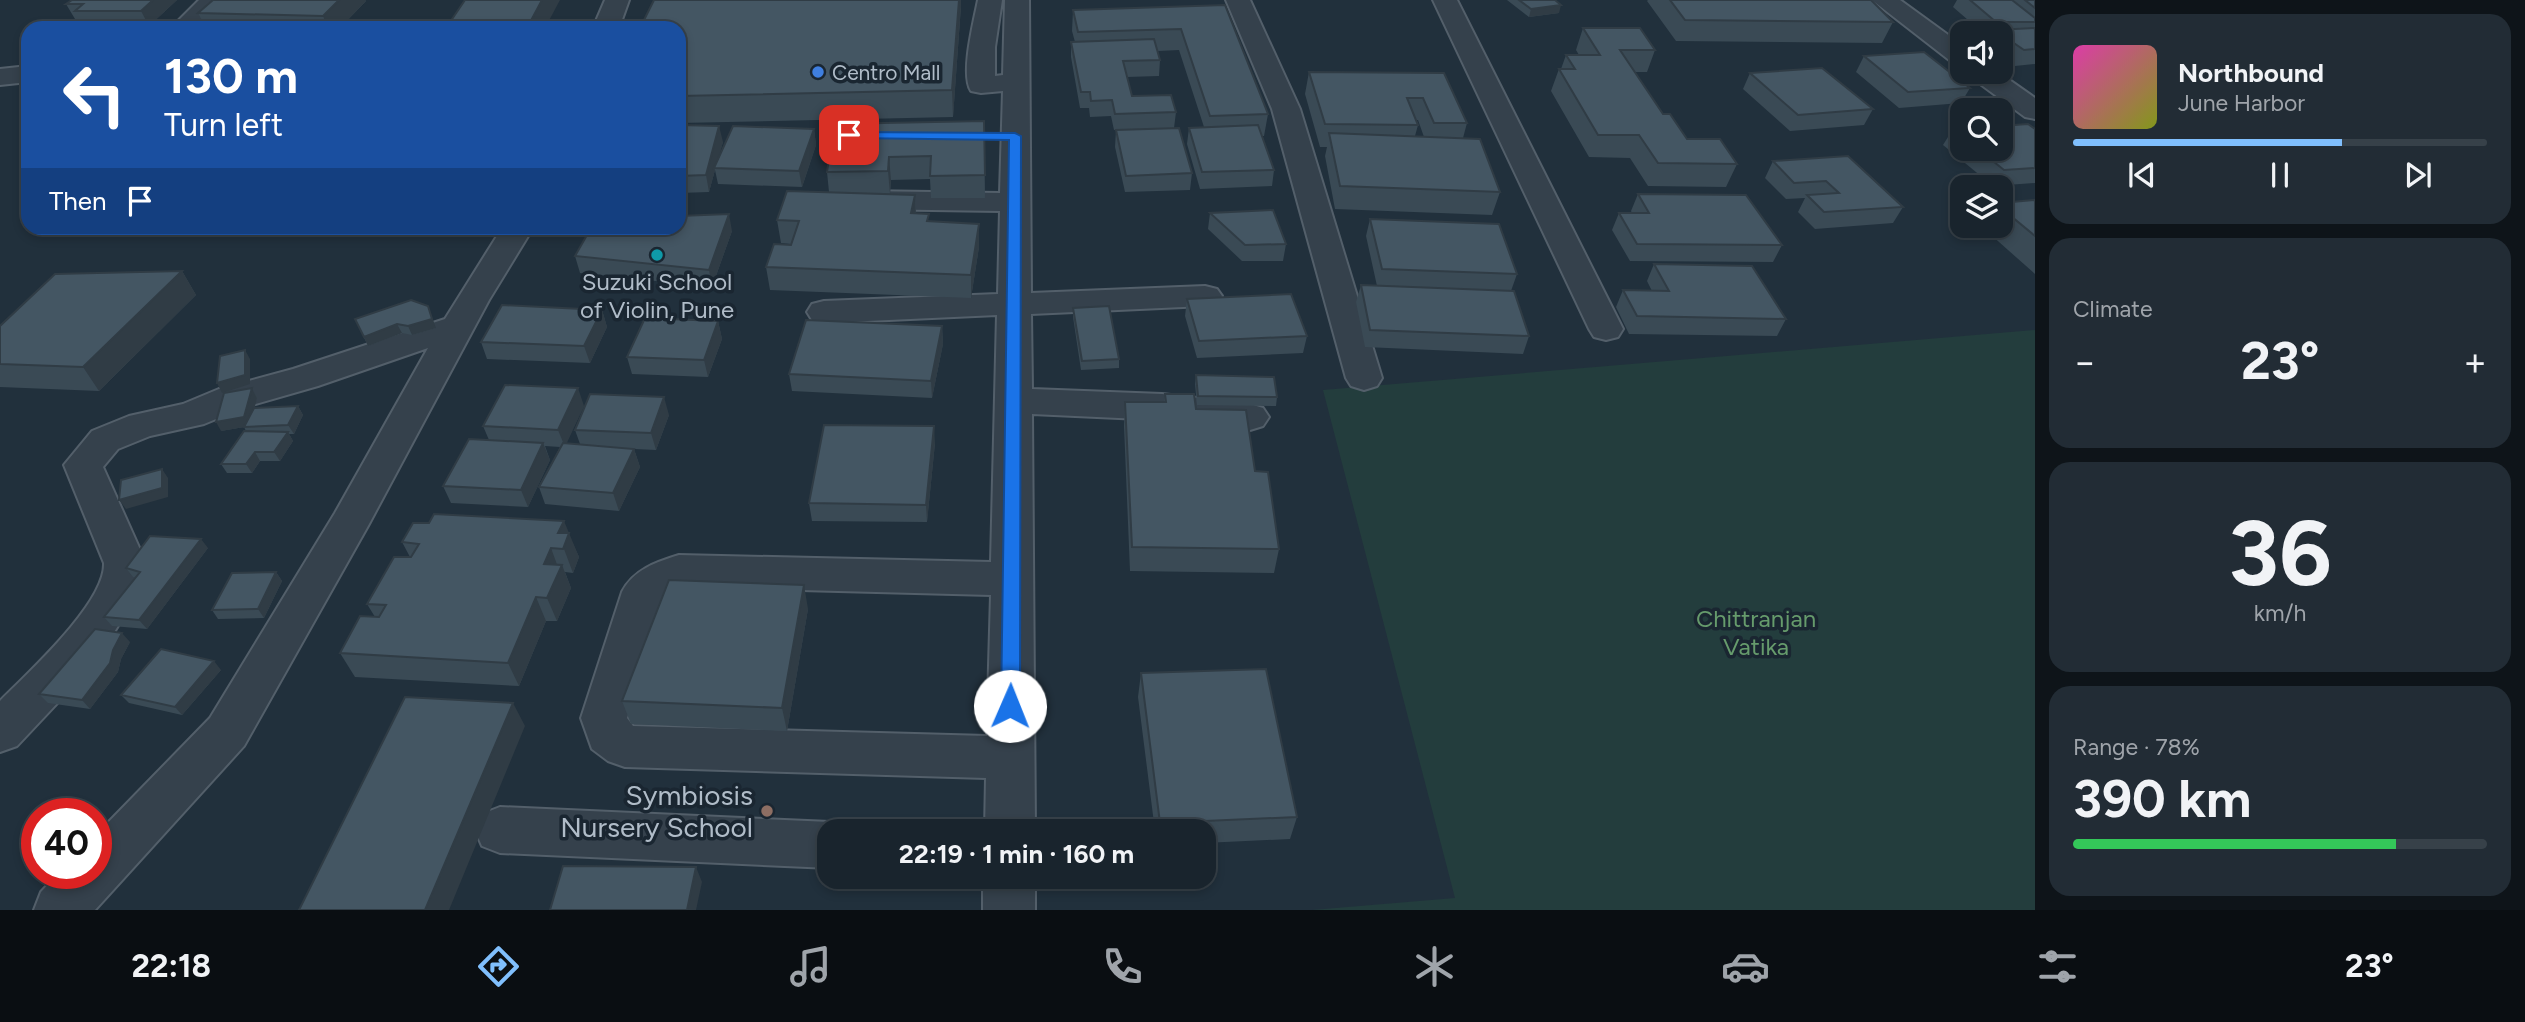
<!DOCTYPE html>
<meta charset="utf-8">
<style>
:root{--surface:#19242d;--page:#222c35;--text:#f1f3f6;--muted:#9fa4aa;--line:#374149;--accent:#80bffd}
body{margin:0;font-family:Figtree,sans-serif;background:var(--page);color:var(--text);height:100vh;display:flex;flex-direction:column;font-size:26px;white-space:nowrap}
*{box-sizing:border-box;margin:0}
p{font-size:23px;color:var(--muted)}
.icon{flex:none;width:38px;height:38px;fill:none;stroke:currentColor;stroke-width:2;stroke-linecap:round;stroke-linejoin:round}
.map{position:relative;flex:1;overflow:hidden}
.panel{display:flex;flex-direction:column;gap:14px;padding:14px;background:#0e1419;width:490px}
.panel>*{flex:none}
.hud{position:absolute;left:21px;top:21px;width:665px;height:214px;border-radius:21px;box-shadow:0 4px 10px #0003,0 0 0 2px var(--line);background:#1a4fa0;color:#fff;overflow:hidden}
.tools{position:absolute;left:1950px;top:21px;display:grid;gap:14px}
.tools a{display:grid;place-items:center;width:63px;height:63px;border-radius:14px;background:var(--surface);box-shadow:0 4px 10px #0003,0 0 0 2px var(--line);font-size:35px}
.speed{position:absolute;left:21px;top:798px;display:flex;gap:14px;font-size:35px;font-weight:700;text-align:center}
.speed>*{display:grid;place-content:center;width:91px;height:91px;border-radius:50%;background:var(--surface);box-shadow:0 4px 10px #0003,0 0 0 2px var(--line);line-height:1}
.speed .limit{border:10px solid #d22;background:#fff;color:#111}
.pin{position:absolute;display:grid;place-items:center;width:60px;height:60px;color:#fff;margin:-30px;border-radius:14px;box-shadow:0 4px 10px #0006}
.me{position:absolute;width:77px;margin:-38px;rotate:1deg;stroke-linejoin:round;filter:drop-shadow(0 0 5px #0008)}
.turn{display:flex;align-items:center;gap:24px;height:147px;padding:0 28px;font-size:32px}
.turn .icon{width:91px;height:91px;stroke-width:2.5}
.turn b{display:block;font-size:49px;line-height:60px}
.then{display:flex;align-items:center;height:66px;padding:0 28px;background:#0003;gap:14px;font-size:26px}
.big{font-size:52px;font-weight:700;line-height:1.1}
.panel .card{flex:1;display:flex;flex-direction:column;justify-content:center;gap:10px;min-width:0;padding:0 24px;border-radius:21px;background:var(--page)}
.panel .dial{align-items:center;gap:0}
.dial b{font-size:91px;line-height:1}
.song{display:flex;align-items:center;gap:21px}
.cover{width:84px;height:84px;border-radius:10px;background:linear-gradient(135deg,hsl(320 70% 55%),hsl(70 70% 35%))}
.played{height:7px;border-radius:4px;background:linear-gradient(90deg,var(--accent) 65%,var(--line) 65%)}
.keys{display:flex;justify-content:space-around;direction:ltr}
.heat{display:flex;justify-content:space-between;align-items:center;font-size:38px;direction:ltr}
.charge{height:10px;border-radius:5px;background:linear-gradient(90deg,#34c759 78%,var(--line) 0)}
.trip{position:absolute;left:817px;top:819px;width:399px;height:70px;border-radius:21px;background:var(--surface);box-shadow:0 4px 10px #0003,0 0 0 2px var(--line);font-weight:700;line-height:70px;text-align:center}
.dock{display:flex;height:112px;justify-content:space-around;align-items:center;background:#0a0e12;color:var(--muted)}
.dock .icon{width:49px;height:49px}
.dock .selected{color:var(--accent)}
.dock b{font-size:32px;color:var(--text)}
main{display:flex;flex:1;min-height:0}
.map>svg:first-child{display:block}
</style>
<main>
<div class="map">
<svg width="2035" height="910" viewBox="0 0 2035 910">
<rect width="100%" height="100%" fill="#21303c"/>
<path fill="#233d3d" d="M2035,330V910H1312L1455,898L1323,390Z"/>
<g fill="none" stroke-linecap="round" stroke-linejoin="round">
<g stroke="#535f6a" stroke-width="4">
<path id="minor" d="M199,0H225L198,28H171Z
M605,0H629L619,28H593Z
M978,0H1002L995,47V76L1003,75L1005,0H1029L1031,293L1205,286L1217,289L1222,296L1217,303L1205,306L1031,314L1032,389L1162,394L1250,404L1263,408L1269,417L1263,426L1250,430L1162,420L1032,414L1035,831H985L986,778L625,767L608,761L592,749L581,718L622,592C633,570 656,562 679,555L991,562L997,315L824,323L812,320L807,312L812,304L824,301L998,294L1000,211L864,209L853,206L849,200L853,194L864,191L1000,193L1003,91L981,93L971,91C960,74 974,21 978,0ZM683,587L991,595L987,736L633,726L627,718L662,601Z
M1226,0H1250L1300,109L1382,378L1377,386L1364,390L1351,386L1346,378L1272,109Z
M1433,0H1457L1623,329L1618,337L1606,340L1594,337L1589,329Z
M1872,0H1900L1962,45V65L1953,63Z
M28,66V82L0,85V69Z
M1968,72H1998L2035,98V119L2025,117L1972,78Z
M502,228H533L489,300L369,524L244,746L95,910H34L41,892L59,873H96V835L210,718L335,513L428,348L318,386L245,407L204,424L150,436L118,449L103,467L146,563L147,579L95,663L17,746L0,752V701C28,673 106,602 104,563L64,465L92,431L129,416L183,404L219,389L293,369L445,319Z
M500,807L830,822L849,831H830V868L500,853L482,846L475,830L482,814Z
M983,877H1035V910H983Z"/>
</g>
<use href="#minor" fill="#35414c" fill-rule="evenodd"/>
</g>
<path fill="#3a4a55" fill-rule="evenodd" d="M72,0H177L149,26H83L80,19H75L66,4Z
M213,0H365L366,1L340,28H206L198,13Z
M1507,0H1555L1559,13L1529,17Z
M1648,0H1871L1893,22L1882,43L1676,41L1647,1Z
M1957,0H2035V64L2015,66L2000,55V33H1983L1953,7Z
M1225,5L1268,114L1264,136H1262L1274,170L1272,186L1200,189L1187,144L1189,128L1204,127L1179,50L1158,51L1160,60L1159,76L1127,77L1132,96L1176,112L1174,128L1114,130L1111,116L1090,117L1089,108H1080L1071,57V42H1075L1072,31L1073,10Z
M961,6L953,117L679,123V28Z
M1583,28L1655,50L1647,72H1634L1663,114L1687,139L1737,164L1726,187L1648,186L1630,158L1589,157L1551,91L1559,69H1561L1566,55H1579L1576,50Z
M1864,56L1970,88L1961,103L1899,108L1856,72Z
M1309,72L1444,73L1467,123L1463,138L1500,192L1492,215L1335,209L1325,156L1327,147H1320L1305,94ZM1416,120H1418L1424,137L1415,136L1418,125Z
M1750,73L1873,109L1864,125L1790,131L1743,89Z
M984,121L985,198H931L930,179L891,180L890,194H875L915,195L916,214L979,247L971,298L770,290L766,267L791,244L781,243L777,220L829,192L827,172Z
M679,125L723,142L717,161L814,129L816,145L802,187L718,184L715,170L709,192L679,193Z
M1962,128V149H2000L2035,129V183L1993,186L1943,145L1953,129Z
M1116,130L1192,173L1190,190L1125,192L1115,147Z
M1773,161L1903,207L1893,223L1815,229L1798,212L1805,198L1786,199L1765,178Z
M1638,194L1782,245L1773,262L1630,261L1612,230L1619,213H1632L1631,211Z
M2035,200V274L1981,226H2000V203Z
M1210,213L1286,244L1283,261H1242L1208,229Z
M1370,219L1517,274L1511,291L1529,336L1523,354L1365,347L1356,302L1361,285L1377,286L1366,236Z
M732,231L712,287L580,273L575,256Z
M1654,264L1786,319L1777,336L1629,334L1616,307L1623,290L1652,291L1647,281Z
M182,271L196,295L99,391L0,387V326Z
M1187,299L1307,336L1303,353L1197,358L1185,316Z
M1073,308L1119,359V368L1081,370L1073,317Z
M602,310L607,327L590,363L487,359L481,342Z
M355,319L436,328L412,335L402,333L368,346Z
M718,321L722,339L708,377L632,374L627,357Z
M942,326L943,344L932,398L792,391L789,374Z
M1196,375L1277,397L1276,406L1197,405L1195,384Z
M252,388L257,398L254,408L298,406L303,415L294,434H289L293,441L280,461H260L252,473H227L221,464L246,431L244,427L221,431Z
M1165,394L1196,409L1279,549L1274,573L1130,571L1124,426L1125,402H1164Z
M584,406L566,443L580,444L575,430L669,415L656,450L634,449L640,467L619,511L545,504L539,487L560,447L545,446L550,460L528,507L451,503L443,486L489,440L483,426Z
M935,443L927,522L812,521L809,503Z
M429,523L568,533L579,557L573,573L565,572L571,588L557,621H546L519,686L355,677L340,653L375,617L367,604L410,557L402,542Z
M208,548L147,629L112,626L104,617L136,578L133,577L126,568Z
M276,572L282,581L264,618L218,619L212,610Z
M808,609L787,731L631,724L622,701Z
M130,642L121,659L118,672L90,709L48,703L39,694Z
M221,670L182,715L129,703L121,695Z
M1141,673L1297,817L1290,839L1204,843V831H1155L1138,697Z"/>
<path fill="#303c45" d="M153,0H177L149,26L141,11Z
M339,0H365L366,1L340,28H328L323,16Z
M542,0H560L545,28H527Z
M959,0H961V6L953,117L952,90Z
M1561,5L1559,13L1529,17L1531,9Z
M719,126L723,142L716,168H714L715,170L709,192L706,175Z
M814,129L816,145L802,187L799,171Z
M889,157L891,180L890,194L888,171Z
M915,195L916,219L911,213Z
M729,214L732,231L712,287L709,270Z
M979,224V247L971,298V275Z
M182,271L196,295L99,391L83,367Z
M428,306L436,328L412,335L408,326Z
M602,310L607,327L590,363L584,346Z
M718,321L722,339L708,377L704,360Z
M397,324L402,333L368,346L364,337Z
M942,326L943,344L932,398L931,381Z
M245,350L250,359V384L222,393L217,383Z
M252,388L257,398L250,426L221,431L216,422Z
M578,388L584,406L565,447L558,430Z
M664,397L669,415L656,450L651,433Z
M298,406L303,415L294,434L288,425Z
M934,426L935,443L927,522L926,505Z
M288,432L293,441L280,461L274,452Z
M543,443L550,460L528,507L521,490Z
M634,449L640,467L619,511L613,493Z
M255,452L260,461L252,473L246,464Z
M162,469L168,478V497L126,509L119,500Z
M564,521L579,557L573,573L558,533Z
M201,539L208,548L147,629L139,620Z
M551,548L559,570L562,565L571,588L557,621L547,598L544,564Z
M276,572L282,581L264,618L258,609Z
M804,585L808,609L787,731L782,708Z
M536,597L546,621L519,686L508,663Z
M122,633L130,642L121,659L118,672L90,709L82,700Z
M214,661L221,670L182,715L175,707Z
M513,703L525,726L449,910H425Z
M696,867L702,882L696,910H687Z"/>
<path fill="#445663" stroke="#303c45" stroke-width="2" d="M72,0H153L141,11H75L83,4H66Z
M213,0H339L323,16L198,13Z
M465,0H542L527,28H446Z
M654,0H959L952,90L679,96V28H640Z
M1519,0H1555L1561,5L1531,9Z
M1670,0H1871L1893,22L1685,20Z
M1970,0H2012L2035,18V22H1996Z
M2025,0H2035V8Z
M1225,5L1268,114L1210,116L1181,29L1078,32L1073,10Z
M1583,28H1640L1655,50H1620L1663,114H1670L1687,139H1720L1737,164L1658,163L1639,135H1598L1559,69H1575L1566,55H1600Z
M2035,28V49L2024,50L1995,30Z
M1154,39L1160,60L1123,61L1132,96L1171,95L1176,112L1115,114L1112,100L1091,101L1090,92H1081L1071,42Z
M1924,52L1970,88L1908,92L1864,56Z
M1822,68L1873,109L1798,115L1750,73Z
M1309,72L1444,73L1467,123H1434L1423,98H1407L1418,125L1325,124Z
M984,121L985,175L930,176L931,156L889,157L888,171L827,172L834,124Z
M2028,124L2035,129V168L2004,170L1978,149H2000V126Z
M679,125L719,126L706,175L679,176Z
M1258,125L1274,170L1202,172L1189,128Z
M733,126L814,129L799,171L714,168Z
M1179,128L1192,173L1126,176L1116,130Z
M1962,128V136L1953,129Z
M1329,133L1480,139L1500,192L1340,186Z
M1848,156L1903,207L1824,212L1807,195L1839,193L1826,181L1794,183L1773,161Z
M787,191L915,195L911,213L929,214L927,221L979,224L971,275L766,267L774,244L791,245L799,221L777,220Z
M1638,194L1746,195L1782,245L1637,244L1619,213H1649Z
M2035,200V236L2000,207V203Z
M1273,210L1286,244L1245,245L1210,213Z
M729,214L709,270L575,256L591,228H679V216Z
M1370,219L1499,224L1517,274L1382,269Z
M1654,264L1752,266L1786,319L1637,316L1623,290L1669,291Z
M182,271L83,367L0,364V326L55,274Z
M1361,285L1514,291L1529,336L1370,330Z
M1291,294L1307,336L1199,341L1187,299Z
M411,300L428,306L432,319L408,326L397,324L364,337L355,319Z
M502,305L602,310L584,346L481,342Z
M1109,306L1119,359L1082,361L1073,308Z
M645,318L718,321L704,360L627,357Z
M806,320L942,326L931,381L789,374Z
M245,350V375L217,383L220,356Z
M1196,375L1274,377L1277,397L1198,396Z
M505,385L578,388L558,430L483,426Z
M252,388L244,417L216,422L224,393Z
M590,394L664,397L651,433L575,430Z
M1165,394H1194L1196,409L1246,410L1255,471L1268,472L1279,549L1132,547L1125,402H1166Z
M298,406L288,425L244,427L254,408Z
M824,425L934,426L926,505L809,503Z
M244,431L288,432L274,452H255L246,464H221Z
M469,439L543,443L521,490L443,486Z
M563,443L634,449L613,493L539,487Z
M162,469V488L119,500L121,480Z
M434,514L564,521L558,533H569L563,549L551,548L544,564L562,565L547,598L536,597L508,663L340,653L360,616L379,617L386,605L367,604L394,557H411L419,544L402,542L413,523H429Z
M150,536L201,539L139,620L104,617L140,572L126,568Z
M276,572L258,609L212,610L232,573Z
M669,580L804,585L782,708L622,701Z
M95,629L122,633L113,650L110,663L82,700L39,694Z
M161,649L214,661L175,707L121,695Z
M1266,669L1297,817L1160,823L1141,673Z
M405,697L513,703L425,910H299Z
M563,866L696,867L687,910H550Z"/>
<path fill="#1a73e8" stroke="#114b97" stroke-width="2" d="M845,132L1015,133L1021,136L1020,706L1017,712L1010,715L1004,712L1001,706L1009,140L849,138L843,135Z"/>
<circle fill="#3f7fe0" stroke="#1a2631" stroke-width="2.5" cx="818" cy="72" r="7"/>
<circle fill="#0f9aa8" stroke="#1a2631" stroke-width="2.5" cx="657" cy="255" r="7"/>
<circle fill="#8d6e63" stroke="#1a2631" stroke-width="2.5" cx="767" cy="811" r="7"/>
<g text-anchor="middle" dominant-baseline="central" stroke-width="7" stroke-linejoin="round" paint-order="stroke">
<g font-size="21" fill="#b0bcc8" stroke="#1a2631" text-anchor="start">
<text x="832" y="72">Centro Mall</text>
</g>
<g font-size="24" fill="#b0bcc8" stroke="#1a2631">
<text x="657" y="281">Suzuki School<tspan x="657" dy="28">of Violin, Pune</tspan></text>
</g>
<g font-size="24" fill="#669b6c" stroke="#1a2631">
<text x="1756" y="618">Chittranjan<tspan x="1756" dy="28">Vatika</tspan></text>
</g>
<g font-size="28" fill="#b0bcc8" stroke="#1a2631" text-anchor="end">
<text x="753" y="795">Symbiosis<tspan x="753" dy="32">Nursery School</tspan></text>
</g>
</g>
</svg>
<div class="tools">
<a><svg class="icon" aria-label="sound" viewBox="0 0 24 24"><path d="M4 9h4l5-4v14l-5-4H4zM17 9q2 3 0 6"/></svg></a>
<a><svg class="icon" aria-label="search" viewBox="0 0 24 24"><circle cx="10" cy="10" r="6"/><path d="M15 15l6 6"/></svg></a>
<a><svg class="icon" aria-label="layers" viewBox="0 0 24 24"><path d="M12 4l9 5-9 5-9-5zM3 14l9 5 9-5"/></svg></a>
</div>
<div class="speed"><div class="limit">40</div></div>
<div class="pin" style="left:849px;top:135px;background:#d93025"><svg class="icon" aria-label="arrive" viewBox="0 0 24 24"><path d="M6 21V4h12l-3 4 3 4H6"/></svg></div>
<svg class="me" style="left:1010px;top:706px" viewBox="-20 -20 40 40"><circle r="19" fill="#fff"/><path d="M0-13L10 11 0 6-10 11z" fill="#1a73e8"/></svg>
<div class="trip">22:19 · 1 min · 160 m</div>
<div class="hud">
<div class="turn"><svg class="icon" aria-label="left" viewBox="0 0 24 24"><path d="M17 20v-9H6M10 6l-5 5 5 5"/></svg><div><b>130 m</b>Turn left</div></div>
<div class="then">Then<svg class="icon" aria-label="arrive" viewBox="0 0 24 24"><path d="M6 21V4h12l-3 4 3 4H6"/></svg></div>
</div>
</div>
<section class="panel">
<div class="card">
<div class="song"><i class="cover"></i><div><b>Northbound</b><p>June Harbor</p></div></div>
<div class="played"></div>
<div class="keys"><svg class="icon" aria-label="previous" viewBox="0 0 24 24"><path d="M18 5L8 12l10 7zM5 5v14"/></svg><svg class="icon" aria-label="pause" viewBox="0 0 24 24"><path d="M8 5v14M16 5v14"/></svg><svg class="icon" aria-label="next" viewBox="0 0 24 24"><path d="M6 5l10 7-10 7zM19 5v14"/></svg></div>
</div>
<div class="card"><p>Climate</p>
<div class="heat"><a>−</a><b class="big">23°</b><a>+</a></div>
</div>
<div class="card dial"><b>36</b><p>km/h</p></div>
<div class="card"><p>Range · 78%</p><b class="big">390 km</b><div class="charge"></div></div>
</section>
</main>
<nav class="dock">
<b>22:18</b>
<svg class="icon selected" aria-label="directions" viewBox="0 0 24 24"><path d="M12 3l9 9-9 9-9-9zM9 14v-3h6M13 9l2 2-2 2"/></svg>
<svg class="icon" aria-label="music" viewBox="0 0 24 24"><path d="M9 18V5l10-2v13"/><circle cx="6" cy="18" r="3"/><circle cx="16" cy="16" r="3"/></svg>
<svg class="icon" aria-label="phone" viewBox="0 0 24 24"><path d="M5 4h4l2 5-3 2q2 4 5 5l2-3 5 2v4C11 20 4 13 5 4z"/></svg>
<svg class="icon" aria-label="climate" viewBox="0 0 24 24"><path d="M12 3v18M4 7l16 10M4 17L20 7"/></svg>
<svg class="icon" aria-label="car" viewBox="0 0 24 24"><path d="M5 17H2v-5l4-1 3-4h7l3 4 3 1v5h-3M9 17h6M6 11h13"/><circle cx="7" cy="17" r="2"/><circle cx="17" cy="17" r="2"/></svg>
<svg class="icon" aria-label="filters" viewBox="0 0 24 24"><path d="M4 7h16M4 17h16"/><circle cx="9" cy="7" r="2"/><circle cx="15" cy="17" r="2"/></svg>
<b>23°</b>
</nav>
